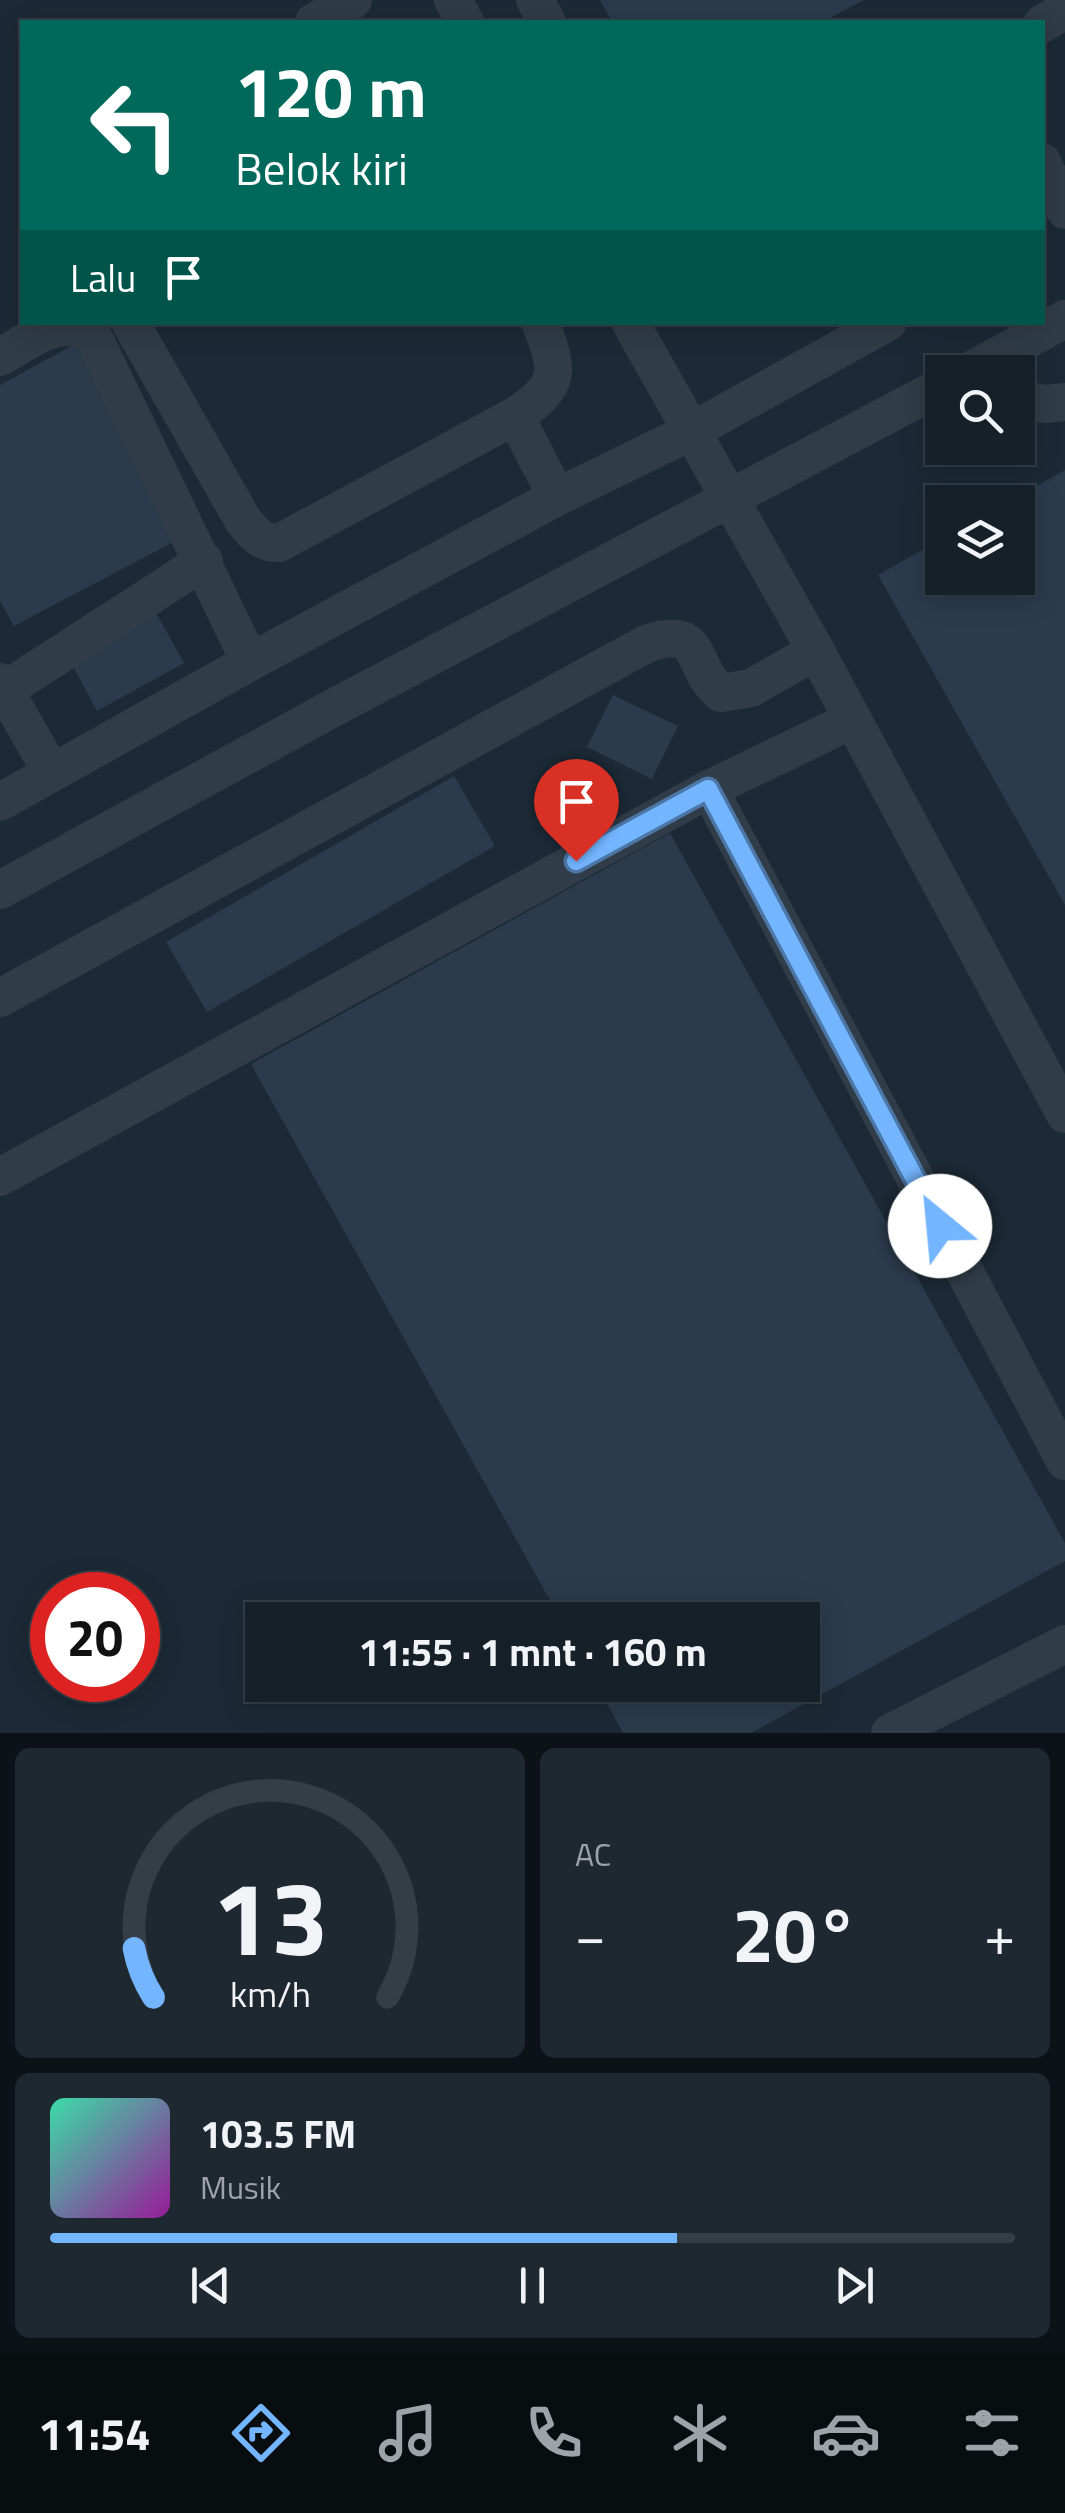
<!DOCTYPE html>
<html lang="id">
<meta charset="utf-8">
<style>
:root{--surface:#152029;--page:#1e2831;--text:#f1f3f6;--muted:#9da3a8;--line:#343e46;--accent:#74b5ff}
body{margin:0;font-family:"Titillium Web",sans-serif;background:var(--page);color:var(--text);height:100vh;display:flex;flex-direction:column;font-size:38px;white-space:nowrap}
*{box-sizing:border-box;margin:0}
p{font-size:32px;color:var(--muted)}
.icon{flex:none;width:55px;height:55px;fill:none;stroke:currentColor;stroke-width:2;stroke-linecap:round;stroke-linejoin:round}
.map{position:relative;height:1733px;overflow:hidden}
.side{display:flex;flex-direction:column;gap:15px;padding:15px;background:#0c1217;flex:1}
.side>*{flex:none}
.banner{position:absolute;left:20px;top:20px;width:1025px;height:305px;border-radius:0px;box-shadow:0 5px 25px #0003,0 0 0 2px var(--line);background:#00695c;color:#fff;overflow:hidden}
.buttons{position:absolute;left:925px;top:355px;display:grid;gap:20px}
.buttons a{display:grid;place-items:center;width:110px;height:110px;border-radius:0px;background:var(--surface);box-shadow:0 5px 25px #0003,0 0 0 2px var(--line);font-size:50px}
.speed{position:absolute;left:30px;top:1572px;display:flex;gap:20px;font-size:50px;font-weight:700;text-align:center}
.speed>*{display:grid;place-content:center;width:130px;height:130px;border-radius:50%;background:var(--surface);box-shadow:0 5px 25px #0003,0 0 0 2px var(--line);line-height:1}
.speed .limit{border:15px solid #d22;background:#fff;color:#111}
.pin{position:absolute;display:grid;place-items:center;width:85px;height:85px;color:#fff;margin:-102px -42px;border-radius:50% 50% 50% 0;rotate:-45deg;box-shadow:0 0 10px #0007}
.pin .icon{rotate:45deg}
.me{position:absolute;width:110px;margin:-55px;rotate:332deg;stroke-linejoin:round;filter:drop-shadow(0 0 8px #0008)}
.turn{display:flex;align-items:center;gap:35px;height:210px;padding:0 50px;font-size:45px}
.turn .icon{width:130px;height:130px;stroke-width:2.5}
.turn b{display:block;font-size:70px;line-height:85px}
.then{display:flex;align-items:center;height:95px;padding:0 50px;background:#0003;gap:20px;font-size:38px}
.big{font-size:75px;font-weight:700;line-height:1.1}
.side .tile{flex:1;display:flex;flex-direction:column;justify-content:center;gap:15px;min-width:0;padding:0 35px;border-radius:15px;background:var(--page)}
.side .dial{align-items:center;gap:0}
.dial svg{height:260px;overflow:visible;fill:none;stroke:var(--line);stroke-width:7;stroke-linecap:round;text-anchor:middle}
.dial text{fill:var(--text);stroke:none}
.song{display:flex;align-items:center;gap:30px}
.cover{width:120px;height:120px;border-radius:15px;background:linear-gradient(135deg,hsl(160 70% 55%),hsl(300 70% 35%))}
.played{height:10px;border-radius:5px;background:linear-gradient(90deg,var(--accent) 65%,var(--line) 65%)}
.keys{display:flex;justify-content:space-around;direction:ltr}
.heat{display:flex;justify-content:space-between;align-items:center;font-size:55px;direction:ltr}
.side .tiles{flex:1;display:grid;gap:15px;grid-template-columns:1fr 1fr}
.tile:last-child{grid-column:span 2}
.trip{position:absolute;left:245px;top:1602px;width:575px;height:100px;border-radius:0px;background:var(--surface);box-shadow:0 5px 25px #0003,0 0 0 2px var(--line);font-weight:700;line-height:100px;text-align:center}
.menu{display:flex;height:160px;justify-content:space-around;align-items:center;background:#080d10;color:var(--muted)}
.menu .icon{width:70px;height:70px}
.menu .active{color:var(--accent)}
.menu b{font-size:45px;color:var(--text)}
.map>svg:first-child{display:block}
</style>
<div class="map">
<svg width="1065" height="1733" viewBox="0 0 1065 1733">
<rect width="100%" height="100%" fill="#1c2a37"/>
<path fill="#2b3b4c" d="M600,0H864L822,22H612Z
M77,343L183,537L14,626L0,601V385Z
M1065,470V905L878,575L942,539V578H1018V502H1008Z
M156,613L184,663L97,711L70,661Z
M613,695L678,726L652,779L587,747Z
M454,776L495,846L207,1012L166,942Z
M670,833L1065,1543V1561L751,1733H623L597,1685H802V1620H561L251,1064Z"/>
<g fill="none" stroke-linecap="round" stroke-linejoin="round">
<path stroke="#303c47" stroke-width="38" d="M453,0L465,22
M535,0L547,22
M314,22L353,0
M1042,24L1065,10
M1042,162L1065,210
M130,322L243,520C253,532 261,544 279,543L515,416L557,497
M630,322L816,651L1065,1114
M0,357C28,342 63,312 93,336L250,662
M968,372L1065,319
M1018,398L1044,404L1065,402
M515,416C561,386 560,372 540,322
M0,682L52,773
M5,690L204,561
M709,789L1065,1461
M0,802L250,662L557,497L690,432L888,322
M0,890L335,707L942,386
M0,998L646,644C706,623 688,666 721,693L751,688L816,651
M0,1177L709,789L852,720
M890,1733L1065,1644"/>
</g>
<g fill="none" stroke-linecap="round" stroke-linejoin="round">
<g stroke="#4b76a6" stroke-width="25">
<path id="route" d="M576,861L708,789L940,1226"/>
</g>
<use href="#route" stroke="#74b5ff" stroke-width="18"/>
</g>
</svg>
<div class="buttons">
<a><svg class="icon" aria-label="search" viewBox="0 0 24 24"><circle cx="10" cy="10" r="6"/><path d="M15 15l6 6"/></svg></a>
<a><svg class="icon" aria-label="layers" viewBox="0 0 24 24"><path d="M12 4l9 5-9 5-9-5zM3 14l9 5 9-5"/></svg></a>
</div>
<div class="speed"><div class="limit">20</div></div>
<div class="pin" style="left:576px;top:861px;background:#d93025"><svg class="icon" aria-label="arrive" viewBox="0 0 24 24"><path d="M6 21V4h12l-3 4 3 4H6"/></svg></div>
<svg class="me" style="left:940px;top:1226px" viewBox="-20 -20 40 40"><circle r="19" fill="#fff"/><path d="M0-13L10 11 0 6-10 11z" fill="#74b5ff"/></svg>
<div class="trip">11:55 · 1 mnt · 160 m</div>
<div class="banner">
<div class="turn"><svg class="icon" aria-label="left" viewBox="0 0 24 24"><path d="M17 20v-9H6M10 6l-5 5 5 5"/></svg><div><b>120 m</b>Belok kiri</div></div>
<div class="then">Lalu<svg class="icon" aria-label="arrive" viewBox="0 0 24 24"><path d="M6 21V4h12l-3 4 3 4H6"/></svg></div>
</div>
</div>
<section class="side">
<div class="tiles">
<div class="tile dial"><svg viewBox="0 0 100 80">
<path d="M14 69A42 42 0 1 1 86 69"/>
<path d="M14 69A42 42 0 0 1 8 54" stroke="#74b5ff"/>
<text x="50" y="56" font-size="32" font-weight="700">13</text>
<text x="50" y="72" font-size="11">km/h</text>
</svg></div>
<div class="tile"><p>AC</p>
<div class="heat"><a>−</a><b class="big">20°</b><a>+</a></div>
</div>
<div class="tile">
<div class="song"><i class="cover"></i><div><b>103.5 FM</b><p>Musik</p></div></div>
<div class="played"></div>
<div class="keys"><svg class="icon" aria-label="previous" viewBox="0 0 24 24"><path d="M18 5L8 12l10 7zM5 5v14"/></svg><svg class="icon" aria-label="pause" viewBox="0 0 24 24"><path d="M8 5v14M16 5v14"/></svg><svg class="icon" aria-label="next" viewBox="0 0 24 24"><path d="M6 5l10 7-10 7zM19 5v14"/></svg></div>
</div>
</div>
</section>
<nav class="menu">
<b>11:54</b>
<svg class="icon active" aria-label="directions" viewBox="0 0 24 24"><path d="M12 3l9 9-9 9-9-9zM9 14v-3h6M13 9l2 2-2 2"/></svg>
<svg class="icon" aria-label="music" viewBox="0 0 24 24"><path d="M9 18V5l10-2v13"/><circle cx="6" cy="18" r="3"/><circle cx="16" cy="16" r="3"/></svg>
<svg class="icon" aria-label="phone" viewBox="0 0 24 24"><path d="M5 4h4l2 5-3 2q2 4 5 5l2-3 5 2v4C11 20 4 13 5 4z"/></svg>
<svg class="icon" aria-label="climate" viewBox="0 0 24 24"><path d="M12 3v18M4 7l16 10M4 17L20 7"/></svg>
<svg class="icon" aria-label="car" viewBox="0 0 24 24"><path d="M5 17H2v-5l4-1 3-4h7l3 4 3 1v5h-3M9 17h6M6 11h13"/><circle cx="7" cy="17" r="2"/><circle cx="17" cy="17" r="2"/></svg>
<svg class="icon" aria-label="filters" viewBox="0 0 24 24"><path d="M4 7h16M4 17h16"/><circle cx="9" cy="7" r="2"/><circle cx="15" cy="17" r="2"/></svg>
</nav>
